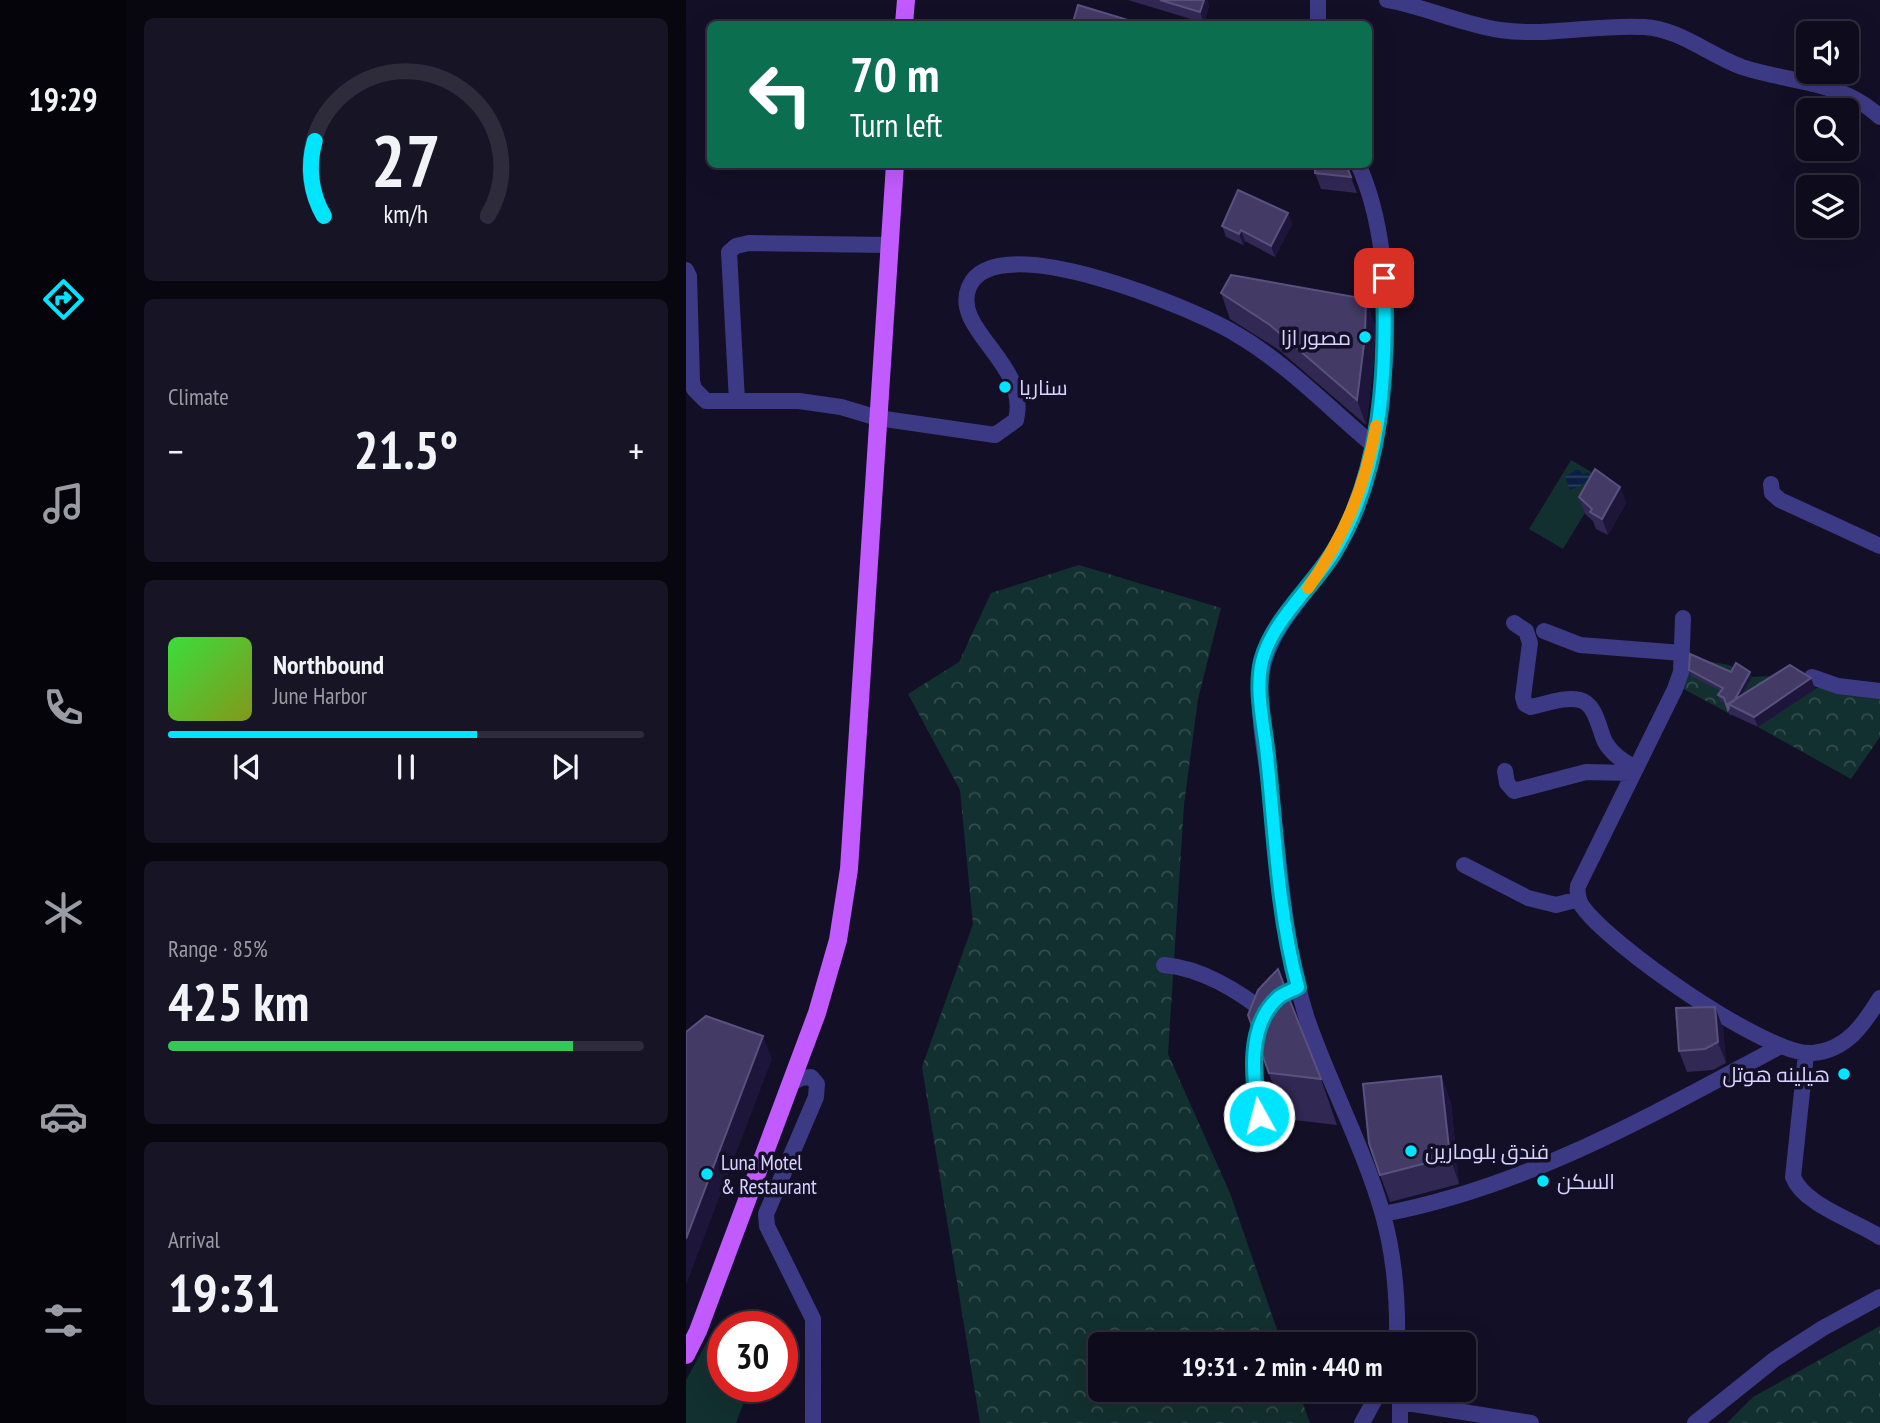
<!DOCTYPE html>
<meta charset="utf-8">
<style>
:root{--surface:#0e0b1c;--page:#171425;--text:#f1f3f6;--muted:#9b9ba3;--line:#2e2b3b;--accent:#00e5ff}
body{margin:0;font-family:"PT Sans Narrow",Cairo,sans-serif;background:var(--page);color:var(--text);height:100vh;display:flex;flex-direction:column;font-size:26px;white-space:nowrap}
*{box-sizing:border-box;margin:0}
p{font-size:23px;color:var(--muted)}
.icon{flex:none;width:38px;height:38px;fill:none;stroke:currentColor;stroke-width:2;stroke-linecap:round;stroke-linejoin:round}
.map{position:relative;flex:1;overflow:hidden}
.panel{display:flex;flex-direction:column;gap:18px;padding:18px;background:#08060f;width:560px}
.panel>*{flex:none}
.hud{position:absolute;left:21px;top:21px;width:665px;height:147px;border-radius:10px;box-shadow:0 7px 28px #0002,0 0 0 2px var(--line);background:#0b6e4f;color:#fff;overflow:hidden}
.tools{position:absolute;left:1110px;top:21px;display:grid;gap:14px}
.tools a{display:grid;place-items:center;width:63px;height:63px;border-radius:10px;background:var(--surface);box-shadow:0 7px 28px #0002,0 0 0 2px var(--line);font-size:35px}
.speed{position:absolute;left:21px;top:1311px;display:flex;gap:14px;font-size:35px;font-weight:700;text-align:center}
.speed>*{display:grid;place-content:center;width:91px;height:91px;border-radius:50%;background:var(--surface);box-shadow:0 7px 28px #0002,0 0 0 2px var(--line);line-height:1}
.speed .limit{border:10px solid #d22;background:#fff;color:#111}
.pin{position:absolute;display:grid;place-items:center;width:60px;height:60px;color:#fff;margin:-30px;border-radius:14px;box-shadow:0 4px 10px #0006}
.me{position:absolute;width:77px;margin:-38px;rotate:353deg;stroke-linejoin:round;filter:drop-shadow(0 0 5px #0008)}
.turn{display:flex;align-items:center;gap:24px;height:147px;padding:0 28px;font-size:32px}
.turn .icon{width:91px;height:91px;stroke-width:2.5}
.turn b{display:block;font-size:49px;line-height:60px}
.big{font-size:52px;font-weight:800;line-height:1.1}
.panel .card{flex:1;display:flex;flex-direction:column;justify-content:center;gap:10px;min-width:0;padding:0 24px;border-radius:10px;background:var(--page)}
.panel .dial{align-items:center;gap:0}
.dial svg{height:182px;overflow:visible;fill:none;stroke:var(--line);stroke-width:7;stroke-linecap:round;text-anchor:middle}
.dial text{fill:var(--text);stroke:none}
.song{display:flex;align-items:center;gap:21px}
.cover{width:84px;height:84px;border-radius:10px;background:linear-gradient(135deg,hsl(120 70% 55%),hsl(70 70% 35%))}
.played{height:7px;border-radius:4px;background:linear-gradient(90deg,var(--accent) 65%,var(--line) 65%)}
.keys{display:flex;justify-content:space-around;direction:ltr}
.heat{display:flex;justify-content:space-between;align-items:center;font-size:38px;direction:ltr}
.charge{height:10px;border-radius:5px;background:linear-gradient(90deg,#34c759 85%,var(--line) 0)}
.trip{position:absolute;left:402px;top:1332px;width:388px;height:70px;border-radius:10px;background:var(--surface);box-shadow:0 7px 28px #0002,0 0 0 2px var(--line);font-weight:800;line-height:70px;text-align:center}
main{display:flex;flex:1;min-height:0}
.tab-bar{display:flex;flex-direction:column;width:126px;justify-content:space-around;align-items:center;background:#06040b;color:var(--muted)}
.tab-bar .icon{width:49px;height:49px}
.tab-bar .active{color:var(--accent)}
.tab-bar b{font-size:32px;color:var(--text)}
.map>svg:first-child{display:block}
</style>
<main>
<nav class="tab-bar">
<b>19:29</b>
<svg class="icon active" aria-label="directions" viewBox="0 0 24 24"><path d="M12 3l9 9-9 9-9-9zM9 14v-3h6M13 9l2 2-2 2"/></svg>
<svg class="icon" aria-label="music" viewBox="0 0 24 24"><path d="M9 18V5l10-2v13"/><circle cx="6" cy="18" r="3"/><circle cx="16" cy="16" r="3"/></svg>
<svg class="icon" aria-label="phone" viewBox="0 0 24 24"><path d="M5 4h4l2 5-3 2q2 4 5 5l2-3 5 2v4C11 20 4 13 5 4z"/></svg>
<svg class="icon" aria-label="climate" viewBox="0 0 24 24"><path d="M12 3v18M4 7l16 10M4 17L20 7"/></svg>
<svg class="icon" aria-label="car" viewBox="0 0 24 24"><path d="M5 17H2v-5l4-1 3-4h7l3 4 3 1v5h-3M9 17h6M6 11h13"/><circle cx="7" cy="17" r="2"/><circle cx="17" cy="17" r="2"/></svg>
<svg class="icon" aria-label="filters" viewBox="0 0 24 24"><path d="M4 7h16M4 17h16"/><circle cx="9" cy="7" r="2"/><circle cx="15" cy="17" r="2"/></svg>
</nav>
<section class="panel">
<div class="card dial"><svg viewBox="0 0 100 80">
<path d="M14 69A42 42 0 1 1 86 69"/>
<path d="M14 69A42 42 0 0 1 10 36" stroke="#00e5ff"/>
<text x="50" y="56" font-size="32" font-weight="700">27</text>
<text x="50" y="72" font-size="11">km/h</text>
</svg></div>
<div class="card"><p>Climate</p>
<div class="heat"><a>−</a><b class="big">21.5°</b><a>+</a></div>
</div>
<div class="card">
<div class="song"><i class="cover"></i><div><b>Northbound</b><p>June Harbor</p></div></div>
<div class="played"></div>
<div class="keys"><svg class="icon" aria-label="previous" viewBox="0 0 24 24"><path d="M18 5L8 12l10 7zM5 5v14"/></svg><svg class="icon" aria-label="pause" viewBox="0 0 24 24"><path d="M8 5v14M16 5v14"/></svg><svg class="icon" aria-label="next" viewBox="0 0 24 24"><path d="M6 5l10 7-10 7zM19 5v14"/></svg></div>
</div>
<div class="card"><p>Range · 85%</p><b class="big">425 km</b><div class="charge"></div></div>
<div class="card"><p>Arrival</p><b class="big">19:31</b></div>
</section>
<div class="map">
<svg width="1194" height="1423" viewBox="0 0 1194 1423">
<defs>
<pattern id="forest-crowns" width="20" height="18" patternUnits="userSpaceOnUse" patternTransform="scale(1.75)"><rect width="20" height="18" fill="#12302f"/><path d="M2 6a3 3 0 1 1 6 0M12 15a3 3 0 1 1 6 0" fill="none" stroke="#344d4e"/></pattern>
<pattern id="water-rules" width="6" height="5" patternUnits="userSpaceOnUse" patternTransform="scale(1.75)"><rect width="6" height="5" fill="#0a1f44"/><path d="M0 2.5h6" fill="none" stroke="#2d3f60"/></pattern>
</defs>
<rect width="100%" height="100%" fill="#130f26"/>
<path fill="#12302f" d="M885,460L919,480L877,549L843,529Z
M28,1329L37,1334V1386H64L50,1423H0V1380Z"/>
<path fill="url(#forest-crowns)" d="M393,565L535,608L512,699L498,805L482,1054L544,1193L596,1344H415V1390H612L624,1423H294L236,1067L287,924L274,790L222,694L273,662L305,593Z
M1004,658L1043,665L1066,677L1088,676L1046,715L992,686Z
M1134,686L1194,694V737L1165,779L1072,727Z
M1194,1326V1423H1041L1067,1397Z"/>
<path fill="url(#water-rules)" d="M893,468L896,474L902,472L905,477L894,486L884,490L879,477Z"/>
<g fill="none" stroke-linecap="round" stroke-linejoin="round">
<path stroke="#3d3a85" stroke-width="16" d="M632,0V24
M701,0C740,7 775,24 814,30C863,37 910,24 958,27C994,29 1023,55 1056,67C1104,83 1155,80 1194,117
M672,164C719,266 705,460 646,555C618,599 576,633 574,688C572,726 582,767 586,805C595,876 599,950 621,1019C644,1085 678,1148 697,1215C709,1258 712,1300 711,1344
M0,270L3,276L6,381L8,389L20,401H113L155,407L192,418L309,435L330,420C344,363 265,330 283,287C309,224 511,310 550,334C600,363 643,408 687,445
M51,401L43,252L50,246L63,243L203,245
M1085,484L1086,493L1094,500L1194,546
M997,618L995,672L989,689L892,886C891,893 892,900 896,906C923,945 1082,1057 1127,1053C1161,1050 1178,1024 1194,998
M828,623L840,631L844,643L837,697L839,704L845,707C860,704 879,696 894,700C910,704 913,729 919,742C926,754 936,761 948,767
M858,631L894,645L996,653
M1126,677L1152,686L1194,691
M819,771L821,783L828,791L900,772L945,773
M778,865L842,898L870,905L893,899
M478,965C515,968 553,991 581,1014
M1120,1054L1107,1177C1118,1205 1168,1220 1194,1237
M104,1084L115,1078L125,1077L131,1084L130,1097L80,1214L81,1226L127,1319V1423
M573,1116L568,1052L578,1022
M697,1214C841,1187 965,1115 1093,1047
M714,1390V1423
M715,1402L845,1423
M676,1423L694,1390
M1009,1423L1089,1359L1137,1328L1194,1297"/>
<path stroke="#c25bff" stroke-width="18" d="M218,24L220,0
M0,1355L12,1331L131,1013L152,940L163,869L209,164"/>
</g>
<path fill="#312854" d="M442,0H521L523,6L518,23Z
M660,164L671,193L635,189L629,173Z
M602,213L606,224L589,257L559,241L557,245L540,237L536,226Z
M535,293L689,324L688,361L680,425L593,350L544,319Z
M934,487L940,503L922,535L910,529L907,521L899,514L893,497Z
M1003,670L1045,672L1066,677L1056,696L1125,678L1129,689L1072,727L1046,715L1045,714L1044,716L1040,703L1034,701L1032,695L1035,691L1005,676Z
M1029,1007L1037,1028L1040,1063L1027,1070L1001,1072L993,1051Z
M608,1012L635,1079L651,1125L599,1119L562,1015Z
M755,1076L765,1103L773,1184L704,1202L694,1175Z"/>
<path fill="#1d163a" d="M518,0H521L523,6L518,23L514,12Z
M602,213L606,224L589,257L585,246Z
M555,230L559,241L557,245L553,234Z
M680,299L689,324L688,361L680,425L671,400Z
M934,487L940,503L922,535L916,519Z
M1064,672L1066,677L1049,708L1045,706Z
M1125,678L1129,689L1072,727L1068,717Z
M1029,1007L1037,1028L1040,1063L1032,1042Z
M77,1036L86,1059L0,1285V1239Z
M755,1076L765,1103L773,1184L764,1157Z"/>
<path fill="#433a66" stroke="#5a527e" stroke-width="2" d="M474,0H518L514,12Z
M392,5L455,24H395L387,22Z
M629,164H660L665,177L629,173Z
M552,190L602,213L585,246L555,230L553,234L536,226Z
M545,275L680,299L679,336L671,400L584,325L535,293Z
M909,469L934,487L916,519L904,512L906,509L893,497Z
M1004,654L1045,672L1050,663L1064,672L1048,701L1042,704L1043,708L1042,710L1038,698L1032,695L1037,688L1003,670Z
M1104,665L1125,678L1068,717L1042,704Z
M592,969L604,1001L635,1079L583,1073L562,1015L572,990Z
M1029,1007L1032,1042L1019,1049L993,1051L990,1008Z
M20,1016L77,1036L0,1239V1032Z
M755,1076L764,1157L694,1175L683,1143L677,1084Z"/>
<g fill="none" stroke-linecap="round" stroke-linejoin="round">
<g stroke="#0095a6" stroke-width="18">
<path id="route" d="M573,1116C567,1079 560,1025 593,997C598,993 607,990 612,987C592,913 589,832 581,756C578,726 569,691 576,661C586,622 624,589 646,555C697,474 701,370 698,278"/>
</g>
<use href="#route" stroke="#00e5ff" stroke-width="12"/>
<path stroke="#f59e0b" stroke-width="12" d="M622,588C658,537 679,488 690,426"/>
</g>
<g fill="#00e5ff" stroke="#130f26" stroke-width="2.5">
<circle cx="679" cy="337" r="7"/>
<circle cx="319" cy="387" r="7"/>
<circle cx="1158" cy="1074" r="7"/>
<circle cx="725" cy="1151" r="7"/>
<circle cx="21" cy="1174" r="7"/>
<circle cx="857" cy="1181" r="7"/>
</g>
<g text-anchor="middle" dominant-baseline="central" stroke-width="7" stroke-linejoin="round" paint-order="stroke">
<g font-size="21" fill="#d9d4ff" stroke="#130f26" text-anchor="start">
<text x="665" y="337" text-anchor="end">مصور ازا</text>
<text x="333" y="387">سناريا</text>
<text x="1144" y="1074" text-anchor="end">هيلينه هوتل</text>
<text x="739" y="1151">فندق بلومارين</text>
<text x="35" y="1162">Luna Motel<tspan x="35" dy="24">&amp; Restaurant</tspan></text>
<text x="871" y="1181">السكن</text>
</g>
</g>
</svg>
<div class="tools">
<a><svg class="icon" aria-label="sound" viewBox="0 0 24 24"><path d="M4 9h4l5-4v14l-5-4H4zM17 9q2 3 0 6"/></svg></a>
<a><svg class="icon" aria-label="search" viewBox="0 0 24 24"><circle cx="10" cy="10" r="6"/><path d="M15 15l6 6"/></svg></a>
<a><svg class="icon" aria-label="layers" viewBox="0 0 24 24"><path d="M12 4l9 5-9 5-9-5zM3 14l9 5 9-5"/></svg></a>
</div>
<div class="speed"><div class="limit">30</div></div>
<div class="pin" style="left:698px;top:278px;background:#d93025"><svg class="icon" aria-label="arrive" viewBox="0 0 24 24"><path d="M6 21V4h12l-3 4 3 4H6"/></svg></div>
<svg class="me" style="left:573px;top:1116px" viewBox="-20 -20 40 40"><circle r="17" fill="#00e5ff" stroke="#fff" stroke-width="3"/><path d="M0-11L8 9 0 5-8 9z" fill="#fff"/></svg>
<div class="trip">19:31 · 2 min · 440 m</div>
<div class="hud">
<div class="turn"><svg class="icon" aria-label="left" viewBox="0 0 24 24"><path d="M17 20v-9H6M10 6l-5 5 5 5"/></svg><div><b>70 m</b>Turn left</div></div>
</div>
</div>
</main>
